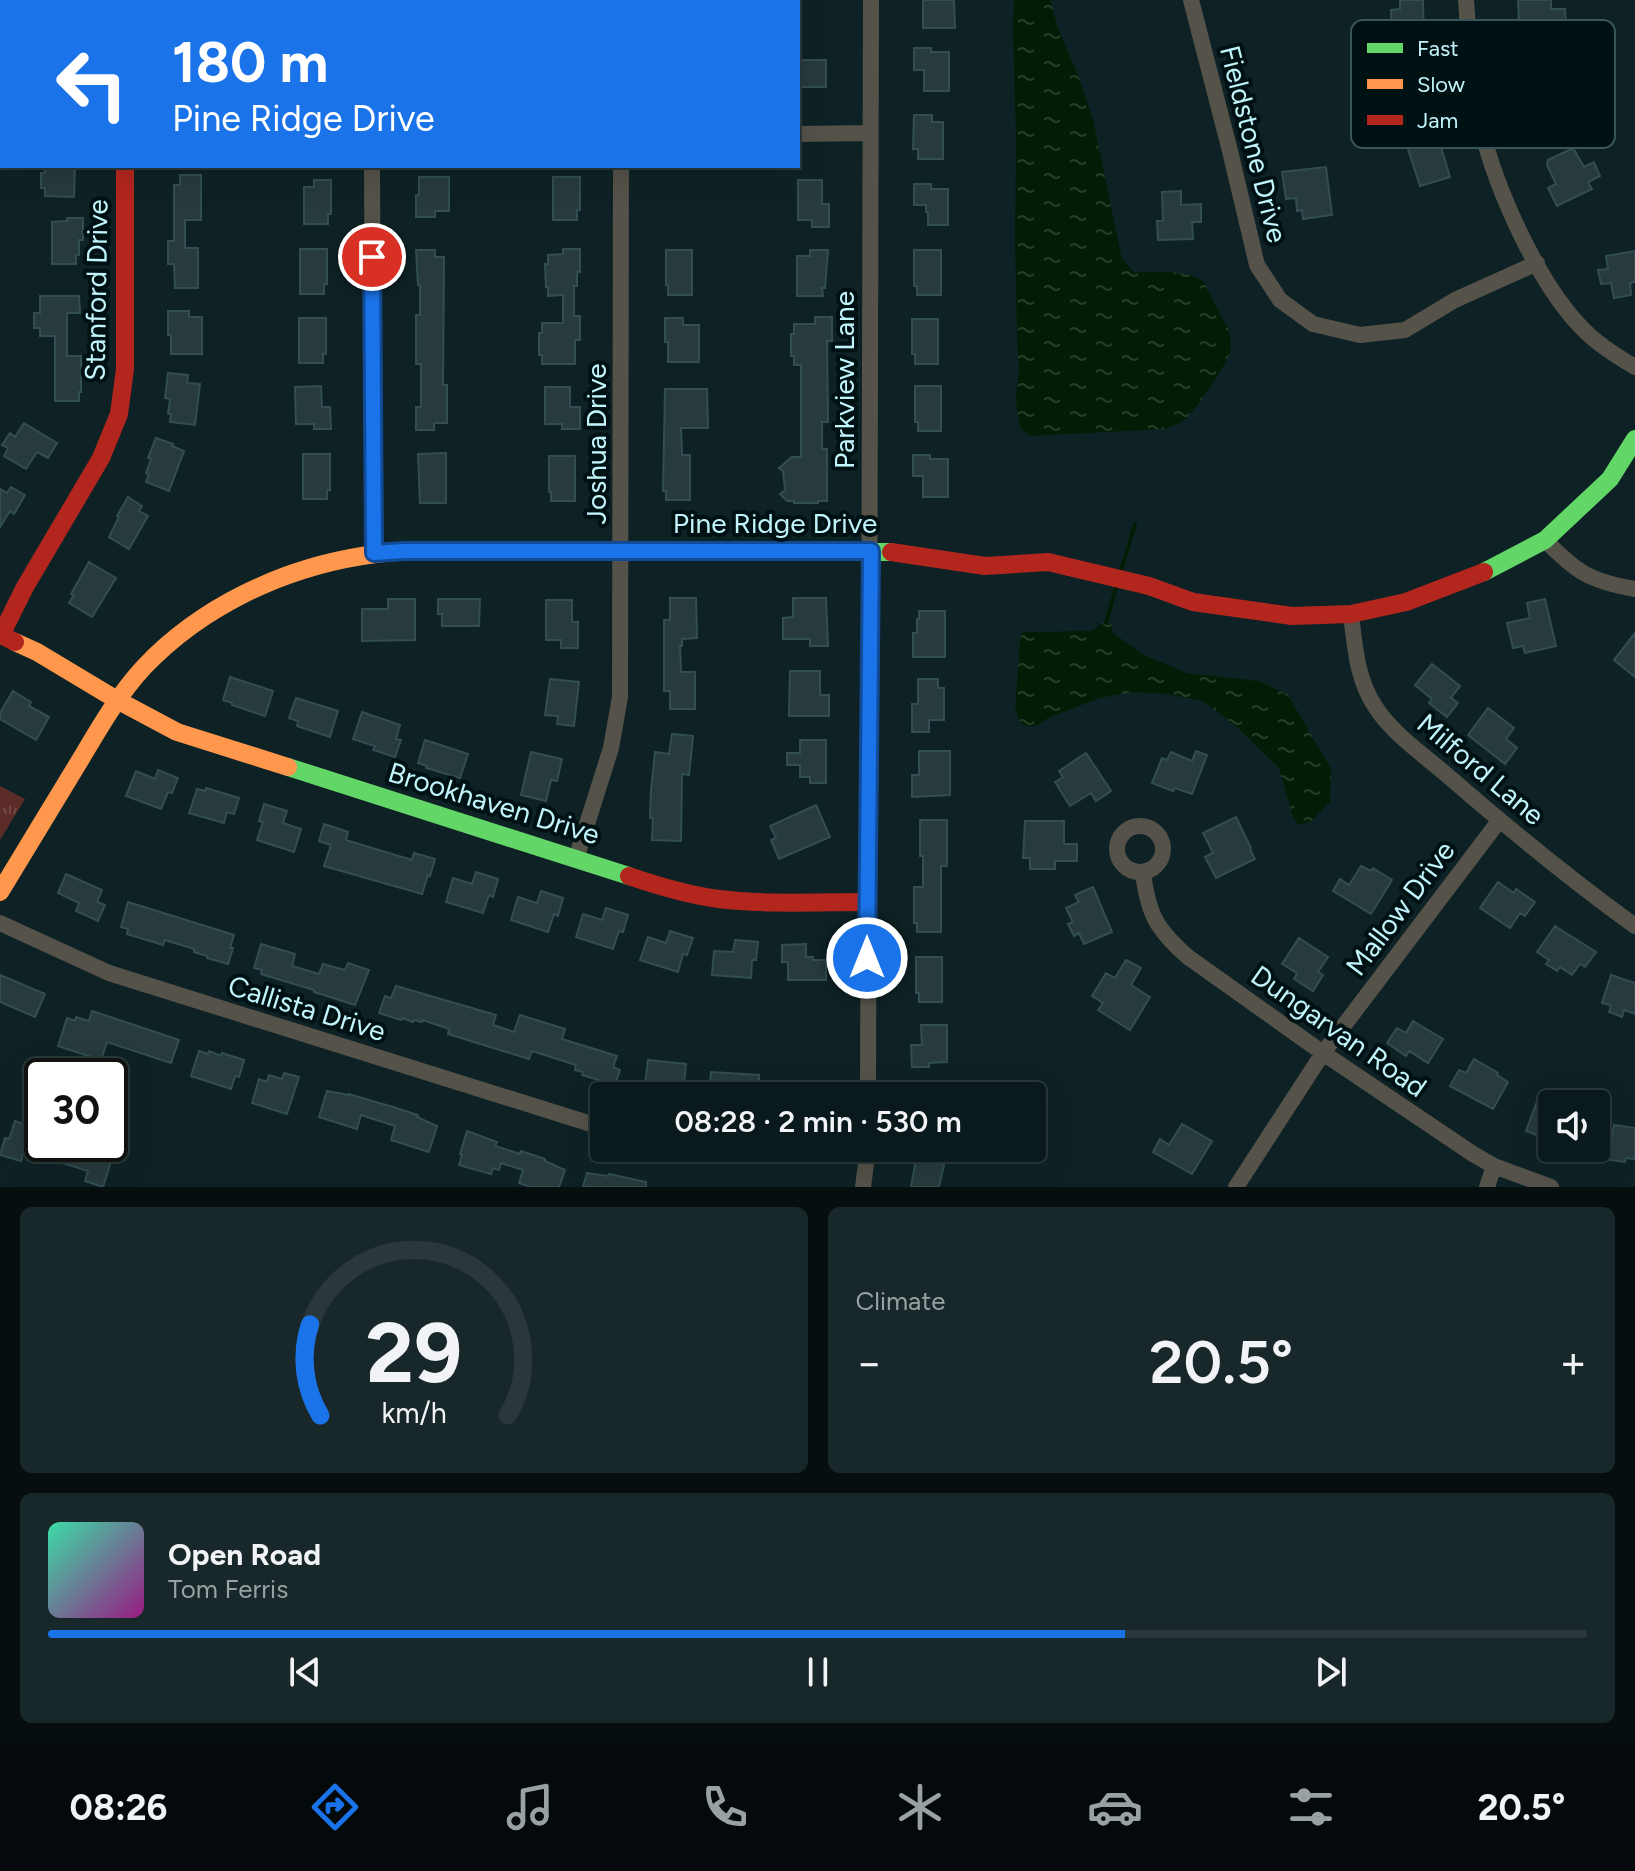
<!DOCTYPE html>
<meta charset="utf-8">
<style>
:root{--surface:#0a1a1c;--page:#182729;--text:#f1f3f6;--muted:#99a1a3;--line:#2a383b;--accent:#1a73e8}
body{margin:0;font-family:Figtree,sans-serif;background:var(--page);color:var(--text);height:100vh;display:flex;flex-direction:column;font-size:30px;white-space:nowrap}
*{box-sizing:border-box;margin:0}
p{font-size:26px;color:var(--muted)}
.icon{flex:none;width:44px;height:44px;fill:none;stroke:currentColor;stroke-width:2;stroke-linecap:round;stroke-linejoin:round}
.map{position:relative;height:1187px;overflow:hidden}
.panel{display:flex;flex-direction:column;gap:20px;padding:20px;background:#060e0f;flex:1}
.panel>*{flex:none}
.hud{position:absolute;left:0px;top:0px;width:800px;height:168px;box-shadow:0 8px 32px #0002,0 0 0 2px var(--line);background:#1a73e8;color:#fff;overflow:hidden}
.tools{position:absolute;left:1538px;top:1090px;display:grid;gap:16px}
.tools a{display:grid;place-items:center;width:72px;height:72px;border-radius:8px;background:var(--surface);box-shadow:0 8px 32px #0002,0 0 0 2px var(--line);font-size:40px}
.speed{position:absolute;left:24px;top:1058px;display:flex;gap:16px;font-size:40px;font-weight:700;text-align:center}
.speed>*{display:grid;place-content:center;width:104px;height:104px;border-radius:50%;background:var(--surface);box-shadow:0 8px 32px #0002,0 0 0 2px var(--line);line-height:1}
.speed .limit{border:4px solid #111;border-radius:12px;background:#fff;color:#111}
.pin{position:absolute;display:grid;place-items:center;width:68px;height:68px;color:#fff;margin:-34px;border:4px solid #fff;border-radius:50%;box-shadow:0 2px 8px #0007}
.me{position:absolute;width:88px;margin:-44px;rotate:0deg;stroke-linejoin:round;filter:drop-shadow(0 0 6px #0008)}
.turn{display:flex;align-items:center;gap:28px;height:168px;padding:0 40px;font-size:36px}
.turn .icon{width:104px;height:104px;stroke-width:2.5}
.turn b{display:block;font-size:56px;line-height:68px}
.big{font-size:60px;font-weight:600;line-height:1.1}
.panel .tile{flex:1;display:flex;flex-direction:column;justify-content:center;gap:12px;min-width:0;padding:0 28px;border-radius:12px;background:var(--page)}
.panel .dial{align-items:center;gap:0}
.dial svg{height:208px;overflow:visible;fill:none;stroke:var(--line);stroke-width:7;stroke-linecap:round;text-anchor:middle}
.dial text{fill:var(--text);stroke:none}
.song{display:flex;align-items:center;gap:24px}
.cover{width:96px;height:96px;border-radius:12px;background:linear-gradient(135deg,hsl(160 70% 55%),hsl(310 70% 35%))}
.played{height:8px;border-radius:4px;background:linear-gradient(90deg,var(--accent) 70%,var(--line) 70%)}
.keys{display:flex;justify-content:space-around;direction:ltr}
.heat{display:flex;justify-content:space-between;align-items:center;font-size:44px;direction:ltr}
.panel .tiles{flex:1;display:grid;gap:20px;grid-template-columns:1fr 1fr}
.tile:last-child{grid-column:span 2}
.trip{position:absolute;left:590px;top:1082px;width:456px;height:80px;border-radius:8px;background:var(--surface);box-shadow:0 8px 32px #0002,0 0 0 2px var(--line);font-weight:600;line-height:80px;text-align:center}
.tabs{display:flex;height:128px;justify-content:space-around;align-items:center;background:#040a0b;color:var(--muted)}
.tabs .icon{width:56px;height:56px}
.tabs .current{color:var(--accent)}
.tabs b{font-size:36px;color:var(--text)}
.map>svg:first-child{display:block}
</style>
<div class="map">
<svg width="1635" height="1187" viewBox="0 0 1635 1187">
<defs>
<pattern id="park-tufts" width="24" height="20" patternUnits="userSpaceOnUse" patternTransform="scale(2)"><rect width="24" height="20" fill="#5b2c28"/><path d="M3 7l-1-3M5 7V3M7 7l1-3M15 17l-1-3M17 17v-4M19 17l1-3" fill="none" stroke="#714b48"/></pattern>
<pattern id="water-ripples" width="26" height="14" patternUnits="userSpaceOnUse" patternTransform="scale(2)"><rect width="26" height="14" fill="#011d05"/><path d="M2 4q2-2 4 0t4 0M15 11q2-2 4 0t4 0" fill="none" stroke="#243e2a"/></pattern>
</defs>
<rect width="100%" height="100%" fill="#0e2225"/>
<path fill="url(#park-tufts)" d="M0,786L25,799L0,840Z"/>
<path fill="url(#water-ripples)" d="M1014,0H1050L1058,28L1079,78L1093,120L1122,259L1134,272C1155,273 1184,269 1203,281L1228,329C1230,336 1231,341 1231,348C1229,362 1198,407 1187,417C1181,423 1173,426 1165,429L1030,436L1021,429L1017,412L1016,394L1019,373L1017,337L1015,241L1016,139L1013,30Z
M1099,623L1111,624L1113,633L1144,655L1187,673L1259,681L1288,695L1331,769L1330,802L1311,821L1298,825L1292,814L1279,768L1237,727L1203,701L1166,694L1133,692L1100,698L1048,718L1036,726H1025L1019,720L1015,709L1020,639L1023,632L1091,631L1097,628Z"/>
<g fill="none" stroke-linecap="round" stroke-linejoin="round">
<path stroke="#011d05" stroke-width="4" d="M1121,571L1135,524
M1106,623L1116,587"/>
</g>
<path fill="#273a3c" stroke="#324e52" stroke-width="2" d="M923,0H954L955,28H923Z
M1400,0H1423L1424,44L1392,45L1391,10L1400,9Z
M1518,0H1551V9H1565L1566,24H1552L1553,37L1511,39L1510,22H1519Z
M914,48H931V52H949V91H924V70H914Z
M798,60H826V87H798Z
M914,115H932V122H943V159H918V149H913Z
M1437,134L1450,177L1420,186L1406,143Z
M1573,148L1584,167L1594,162L1600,176L1588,182L1592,189L1557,206L1548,188L1556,184L1547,165L1548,160Z
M45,166H75L74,197L45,196V188H41V173H45Z
M1326,167L1332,215L1303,219L1302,210L1297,211L1296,198L1286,199L1282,172Z
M180,175H201V220H185V248H198V288H175L174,264H168V241H174V185H180Z
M419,177H449V211H435V217H416V195H419Z
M553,177H580V210H577V220H553Z
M314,180H331V214H328V224H304V187H314Z
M798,180H822V204H829V227H812V220H798Z
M914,184H931V189H948V225H928V212H926V205H914Z
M1181,191V205L1201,204V222H1192L1193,239L1158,240L1157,221H1163L1162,192Z
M67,218H83V240H79V255H76V264H52V222L67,221Z
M300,249H327V284H324V294H300Z
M563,249H580V272H577V286H574V316H580V340H575V364H542V355H539V333H542V323H563V295L548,296V287H546L545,264H548V255L563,254Z
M416,250H435V257H444L443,385H447V423H434V430H416V407H421V364H416V315H420V285H418Z
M666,250H692V295H668V285H666Z
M810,250H828L825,288H822L823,296H797V256H810Z
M914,250H941V295H917V286H914Z
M1635,251V282L1630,283L1631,295L1614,298L1611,283L1601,284L1598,270L1608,269L1606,256Z
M40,296H79L80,313H67V356H81V392H79V401H55V336H40V328H34V313H40Z
M168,311H189V317H202V354H171V335H168Z
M815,317H832V341H827L828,422H822V449H827V501H818V503H794V501H787L780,494L785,490L783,471L779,468L792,457H801V365H794V356H791V334H794V324H815Z
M299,318H326V354H323V363H299Z
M665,318H683V325H699V362H668V342H665Z
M912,319H938V364H915V354H912Z
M168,373L188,375L187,383L200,384L195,425L170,422L171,414H168L170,399L165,398Z
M321,386L322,407H330L331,429H314V424H296L295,387Z
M915,386H941V431H918V422H915Z
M545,387H570V407H580V429H562V424H545Z
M665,389H707L708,428H681L682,455H690V500H666V491H663Z
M24,423L57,443L48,458L37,452L26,469L4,456L8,448L2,445L10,433L15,437Z
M156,438L173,444L172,446L184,451L169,491L146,482L149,474L146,473L151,459L148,458Z
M446,453V503H420L418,454Z
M303,454H330V490H327V499H303Z
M913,455H930V459H948V497H923V476H913Z
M549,456H575V501H551V492H549Z
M11,487L25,495L14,514L10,511L0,527V489L7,493Z
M128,497L142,506L139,511L148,516L129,549L109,537L119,517L117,516Z
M89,562L116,578L92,617L69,603L74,595L71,594Z
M670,598H696L697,638L682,639V646H680L681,672H695V709H670V691H664V620H670Z
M793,598H826L828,646H810V639H783V618L793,617Z
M388,599H415V640L362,641V609H388Z
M438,599H480L479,626H442V614H438Z
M1545,599L1556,646L1525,653L1523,646L1513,648L1507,623L1530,618L1527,603Z
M546,600H572V622H578V648H561V640H546Z
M919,611H945V657H913V633H917V619H919Z
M1635,633V677L1614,660Z
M1432,664L1460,686L1451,698L1458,703L1447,717L1429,703L1432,699L1415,685Z
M790,671H820V695H829V716H789Z
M230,677L273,691L265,716L232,705V703L223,700Z
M550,679L579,682L574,726L557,724L558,716L545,715Z
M918,679H938V688H944V720H929V732H912V704H918Z
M13,691L31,702L29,706L49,717L36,740L0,719V713Z
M296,698L338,711L330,737L297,726L298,721L289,718Z
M1488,708L1514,728L1506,739L1517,748L1505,764L1468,735Z
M362,712L400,725L396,739L401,740L395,757L373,750L375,746L353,739Z
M672,734L693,736L689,775L682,774L681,841L652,840L653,818H650L651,790L655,752L669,754Z
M425,740L468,754L460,778L426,768L427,766L418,763Z
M800,740H826V783H810V777H800V765H787V753H800Z
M919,751H950V795L912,797V775H919Z
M1196,751L1207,755L1192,794L1175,788L1173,791L1152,783L1162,758L1167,760L1171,752L1192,761Z
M531,752L562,759L557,781L551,780L546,801L521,795Z
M1086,753L1111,791L1096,801L1091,793L1070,806L1055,782L1063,777L1059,771Z
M158,770L178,778L172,793L168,792L161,809L126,796L136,771L155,779Z
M206,788L239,798L234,814L227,812L224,823L189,813L197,789L205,791Z
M264,804L287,811L283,823L301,829L294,852L257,840L263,822L259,821Z
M816,805L830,837L779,859L771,840L776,838L770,826Z
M1236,817L1251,848L1250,849L1255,859L1216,878L1205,857L1213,853L1203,833Z
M920,820H947V866H941V932H917V923H914V887H923V856H920Z
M1025,821H1064V844H1077V861H1055V869H1030V858H1023Z
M324,824L348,832L346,840L412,860L414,853L435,859L430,876L428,875L422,894L324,866L331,845L319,841Z
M1361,866L1371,871L1373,868L1392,880L1371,914L1333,891L1340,879L1349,885Z
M476,872L498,879L493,897L489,895L483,913L446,902L453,878L472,884Z
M66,874L102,890L97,902L105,905L98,921L76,911L79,903L58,893Z
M1498,882L1514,893L1516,889L1535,902L1525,916L1520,913L1510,928L1480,908Z
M1093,887L1112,932L1084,944L1079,933L1074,936L1068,924L1073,922L1066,908L1079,902L1075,895Z
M541,891L563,898L558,916L554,914L548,932L511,920L518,897L537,903Z
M128,902L234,935L230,948H233L228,964L207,958V956L194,952V949L165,940L163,945L127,934L128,929L121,927Z
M606,908L628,915L623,932L619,931L613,949L576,937L583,914L602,920Z
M1555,926L1596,952L1585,967L1580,964L1572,975L1560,967L1557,971L1546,964L1549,960L1537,952Z
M670,931L693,938L687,955L683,954L678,972L640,960L648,937L666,943Z
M1299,938L1328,957L1318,972L1323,975L1313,991L1294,979L1297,973L1282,964Z
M735,940L758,942L756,960H752L751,978L712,975L714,951L733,952Z
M261,944L295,954L292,966L319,974L323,964L345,970L348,963L369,970L355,1005L314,992V990L261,974L262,970L254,968Z
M806,944V957H813V960H826V980H788V962H782V945Z
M916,957H942V1002H919V993H916Z
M1126,960L1141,968L1131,985L1150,997L1130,1030L1098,1010L1103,1003L1092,996L1106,973L1115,978Z
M0,975L45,994L35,1017L0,1002Z
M1611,975L1635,983V1014L1624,1010L1622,1017L1609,1012L1611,1005L1602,1003Z
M396,986L496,1015L493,1025L514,1032L520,1015L565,1029L562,1039L617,1056L613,1067L620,1070L615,1085L582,1075L583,1072L575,1070L576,1065L532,1051L529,1059L448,1034L449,1029L423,1020L422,1022L414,1020L413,1022L402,1018L401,1020L379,1013L385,996L391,998Z
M92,1011L179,1040L171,1063L107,1042L101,1060L58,1046L67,1018L75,1021L76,1017L89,1021Z
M1413,1021L1443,1039L1428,1063L1409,1051L1406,1056L1387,1043L1397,1028L1406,1033Z
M921,1025H947V1062L929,1063V1067H912L911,1045H922Z
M199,1051L208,1054L209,1051L221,1056L222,1053L244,1060L239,1077L235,1076L231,1089L191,1076Z
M1474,1059L1498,1073L1497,1075L1508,1082L1493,1109L1450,1086L1459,1070L1466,1073Z
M648,1060L686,1064L684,1084L710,1087L711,1072L759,1075V1084L827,1082V1096H664L665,1088L645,1085Z
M284,1073L299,1077L287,1114L252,1103L259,1079L267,1082L269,1075L282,1079Z
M327,1091L349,1095V1094L393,1107L418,1115L417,1117L437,1126L429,1152L391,1140L395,1126L361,1115L357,1129L319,1117Z
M1538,1099L1552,1104V1141L1526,1131Z
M15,1121L42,1130V1144H87L114,1152L103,1187L85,1181L88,1171L24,1151L21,1161L0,1155L5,1138L9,1139Z
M1182,1124L1212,1141L1192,1174L1153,1152L1160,1139L1169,1145Z
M1614,1125L1635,1128V1159L1626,1158L1625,1162L1603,1159L1605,1141L1611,1142Z
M467,1131L497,1142L495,1146L520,1154L521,1151L545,1159V1161L565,1170L559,1187H530L519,1183L523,1170L501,1163L499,1170L493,1168L491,1174L459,1165L462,1155L460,1154Z
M916,1159L944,1165L939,1187H911Z
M587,1173L608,1176L609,1174L646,1182V1187H583Z"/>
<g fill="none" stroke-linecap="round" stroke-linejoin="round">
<path stroke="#55524a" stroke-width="16" d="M1191,0L1230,151L1257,265L1280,300L1313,324L1360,335L1405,330L1455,300L1537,263
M1466,0C1469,42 1471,86 1481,127C1496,189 1539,287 1586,332C1600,346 1618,357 1635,367
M125,2V0
M373,2V0
M798,134L870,133
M372,166L374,553
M1545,540C1577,573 1590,581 1635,589
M1351,614C1355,648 1357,680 1376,708C1394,735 1424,755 1448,776C1508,828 1570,879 1635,926
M1117 849a23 23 0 1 1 46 0a23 23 0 1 1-46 0Z
M576,859L611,748L620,697L621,166
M1143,873C1148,914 1157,930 1188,957L1323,1053L1473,1154L1494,1166L1551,1187
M0,923L109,973L604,1128
M868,1096L871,0
M715,1148L800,1151H868
M863,1187L868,1148
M1236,1187L1323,1053L1499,821
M1487,1187L1494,1166"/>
<path stroke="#63d668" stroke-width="18" d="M520,551L891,552
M1484,572L1545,540L1610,479L1635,439
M288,767L629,876"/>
<path stroke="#ff974d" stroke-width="18" d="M15,642L37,652L117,700L177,732L288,767
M0,892C27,847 55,802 82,757C101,725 119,694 144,667C201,607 281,569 362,556C414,547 468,551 520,551"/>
<path stroke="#b3261e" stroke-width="18" d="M891,552L985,566L1048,562L1149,586L1193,602L1292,616L1351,614L1406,602L1484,572
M15,642L1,635L25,587L101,458L119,414L125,369V166
M629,876C658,886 688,895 719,899C768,905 818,902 867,902"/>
</g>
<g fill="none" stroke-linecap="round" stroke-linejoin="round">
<g stroke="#114b97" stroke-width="20">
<path id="route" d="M372,257L374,553L404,551H871L867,958"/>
</g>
<use href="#route" stroke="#1a73e8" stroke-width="14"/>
</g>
<g text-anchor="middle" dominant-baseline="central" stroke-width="8" stroke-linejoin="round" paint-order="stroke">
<g font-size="28" fill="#c1f4fb" stroke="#001114">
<text transform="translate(1254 144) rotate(76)">Fieldstone Drive</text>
<text transform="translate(96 290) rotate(-89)">Stanford Drive</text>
<text transform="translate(844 380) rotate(-90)">Parkview Lane</text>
<text transform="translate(596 444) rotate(-90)">Joshua Drive</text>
<text x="775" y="523">Pine Ridge Drive</text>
<text transform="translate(1481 769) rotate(40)">Milford Lane</text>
<text transform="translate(494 803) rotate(17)">Brookhaven Drive</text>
<text transform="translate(1400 908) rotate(-53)">Mallow Drive</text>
<text transform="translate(307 1008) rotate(17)">Callista Drive</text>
<text transform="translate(1339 1031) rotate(35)">Dungarvan Road</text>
</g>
</g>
<rect x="1351" y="20" width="264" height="128" rx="12" fill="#001114" stroke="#3a5559" stroke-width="2"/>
<rect x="1367" y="43" width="36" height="10" fill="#63d668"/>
<rect x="1367" y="79" width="36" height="10" fill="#ff974d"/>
<rect x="1367" y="115" width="36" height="10" fill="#b3261e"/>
<g font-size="22" fill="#c1f4fb">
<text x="1417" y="56">Fast</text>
<text x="1417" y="92">Slow</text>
<text x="1417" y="128">Jam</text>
</g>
</svg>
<div class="tools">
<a><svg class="icon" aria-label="sound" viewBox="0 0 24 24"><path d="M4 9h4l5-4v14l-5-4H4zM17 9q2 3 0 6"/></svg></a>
</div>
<div class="speed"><div class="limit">30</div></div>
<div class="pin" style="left:372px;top:257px;background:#d93025"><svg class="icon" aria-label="arrive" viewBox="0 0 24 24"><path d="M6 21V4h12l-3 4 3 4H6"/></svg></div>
<svg class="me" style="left:867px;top:958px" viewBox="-20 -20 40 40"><circle r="17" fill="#1a73e8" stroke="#fff" stroke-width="3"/><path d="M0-11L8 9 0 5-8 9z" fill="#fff"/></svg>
<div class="trip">08:28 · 2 min · 530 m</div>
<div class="hud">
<div class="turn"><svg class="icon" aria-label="left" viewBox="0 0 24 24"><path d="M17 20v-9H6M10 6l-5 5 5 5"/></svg><div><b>180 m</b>Pine Ridge Drive</div></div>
</div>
</div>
<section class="panel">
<div class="tiles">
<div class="tile dial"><svg viewBox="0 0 100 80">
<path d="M14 69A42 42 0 1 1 86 69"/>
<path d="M14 69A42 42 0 0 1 10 34" stroke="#1a73e8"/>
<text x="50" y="56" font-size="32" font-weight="700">29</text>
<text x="50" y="72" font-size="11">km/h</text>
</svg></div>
<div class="tile"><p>Climate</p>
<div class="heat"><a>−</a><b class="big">20.5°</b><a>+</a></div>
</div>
<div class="tile">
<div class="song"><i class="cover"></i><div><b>Open Road</b><p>Tom Ferris</p></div></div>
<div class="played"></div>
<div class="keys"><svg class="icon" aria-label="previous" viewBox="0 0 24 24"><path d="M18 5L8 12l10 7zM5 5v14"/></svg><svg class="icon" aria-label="pause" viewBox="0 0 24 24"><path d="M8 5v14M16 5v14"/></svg><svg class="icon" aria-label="next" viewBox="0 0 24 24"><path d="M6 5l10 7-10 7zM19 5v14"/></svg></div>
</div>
</div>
</section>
<nav class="tabs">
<b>08:26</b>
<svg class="icon current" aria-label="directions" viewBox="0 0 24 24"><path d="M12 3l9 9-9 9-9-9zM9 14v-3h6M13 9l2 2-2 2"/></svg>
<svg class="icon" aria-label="music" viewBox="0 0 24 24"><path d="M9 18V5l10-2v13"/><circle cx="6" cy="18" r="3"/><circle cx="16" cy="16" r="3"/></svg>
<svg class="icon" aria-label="phone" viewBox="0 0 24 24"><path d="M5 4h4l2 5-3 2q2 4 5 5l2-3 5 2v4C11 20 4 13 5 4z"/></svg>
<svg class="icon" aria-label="climate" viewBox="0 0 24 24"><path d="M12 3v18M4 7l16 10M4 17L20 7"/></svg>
<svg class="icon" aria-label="car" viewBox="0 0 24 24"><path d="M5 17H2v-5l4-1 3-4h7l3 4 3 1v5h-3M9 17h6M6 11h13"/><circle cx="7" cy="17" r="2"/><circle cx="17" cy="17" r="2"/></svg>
<svg class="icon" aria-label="filters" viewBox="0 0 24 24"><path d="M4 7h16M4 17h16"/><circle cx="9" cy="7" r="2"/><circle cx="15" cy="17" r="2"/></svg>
<b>20.5°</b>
</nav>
